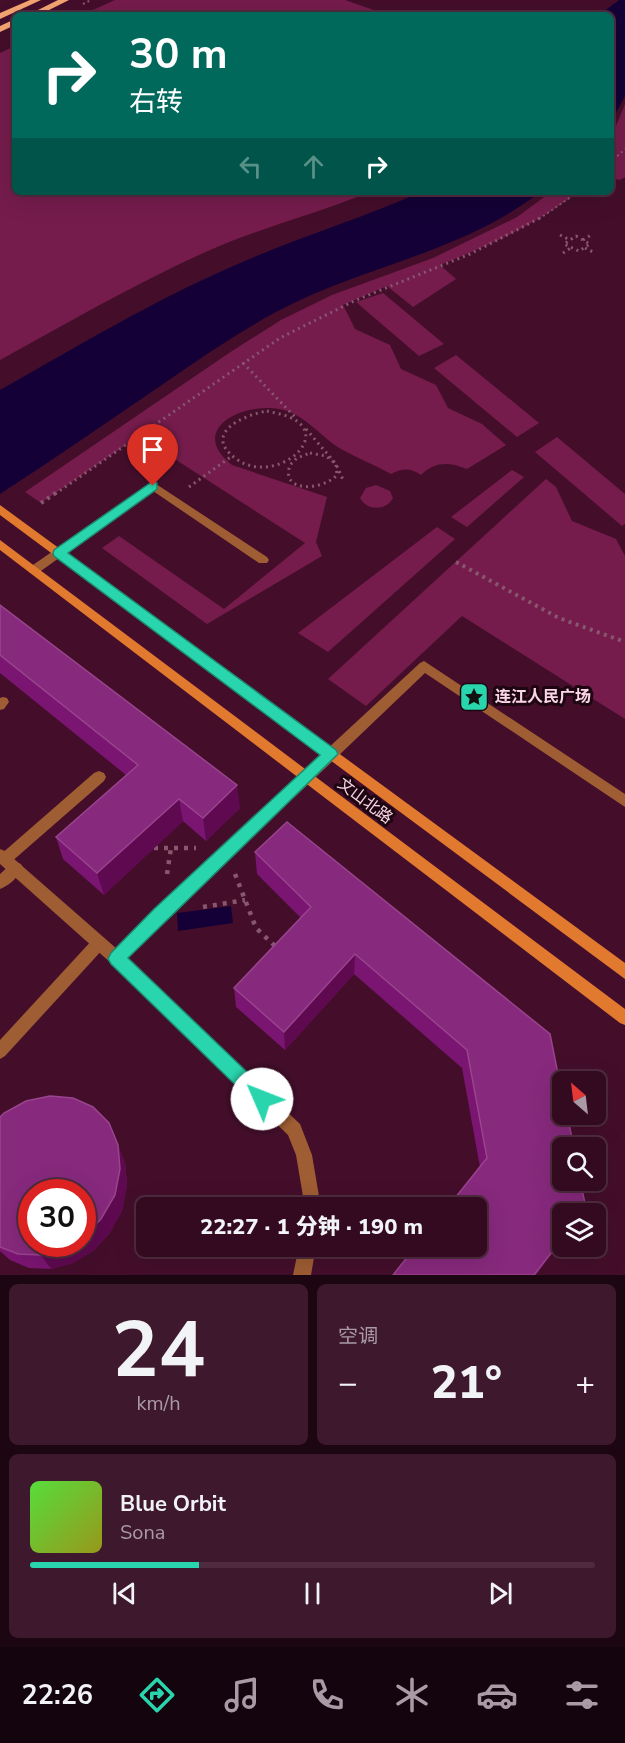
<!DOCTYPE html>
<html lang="zh">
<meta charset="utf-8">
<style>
:root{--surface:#330a20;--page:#3e182d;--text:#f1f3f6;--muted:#a99aa5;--line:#4e2b3e;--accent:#29d5ad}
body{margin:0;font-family:"Nunito Sans","Noto Sans SC",sans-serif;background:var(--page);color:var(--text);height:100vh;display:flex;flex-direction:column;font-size:22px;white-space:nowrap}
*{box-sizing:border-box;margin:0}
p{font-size:20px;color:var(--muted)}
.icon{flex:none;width:33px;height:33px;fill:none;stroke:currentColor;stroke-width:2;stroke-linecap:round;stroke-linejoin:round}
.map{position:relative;height:1275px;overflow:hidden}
.details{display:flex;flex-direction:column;gap:9px;padding:9px;background:#1c0612;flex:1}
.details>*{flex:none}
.top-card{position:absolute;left:12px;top:12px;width:602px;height:183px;border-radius:9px;box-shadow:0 6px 24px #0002,0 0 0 2px var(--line);background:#00695c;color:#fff;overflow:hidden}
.needle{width:39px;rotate:332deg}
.controls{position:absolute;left:552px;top:1071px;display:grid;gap:12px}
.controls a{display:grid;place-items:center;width:54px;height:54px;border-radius:9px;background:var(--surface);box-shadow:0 6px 24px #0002,0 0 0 2px var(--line);font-size:30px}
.speed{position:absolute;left:18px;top:1179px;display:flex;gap:12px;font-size:30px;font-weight:700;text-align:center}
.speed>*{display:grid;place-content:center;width:78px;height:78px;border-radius:50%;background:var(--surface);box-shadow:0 6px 24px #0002,0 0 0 2px var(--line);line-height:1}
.speed .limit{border:9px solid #d22;background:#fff;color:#111}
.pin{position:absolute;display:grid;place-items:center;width:51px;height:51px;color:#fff;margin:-62px -26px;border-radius:50% 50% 50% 0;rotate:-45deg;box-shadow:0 0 6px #0007}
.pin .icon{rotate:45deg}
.me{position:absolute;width:66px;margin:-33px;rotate:314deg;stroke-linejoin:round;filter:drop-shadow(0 0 4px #0008)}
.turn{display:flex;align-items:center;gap:21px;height:126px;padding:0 18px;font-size:27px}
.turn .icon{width:78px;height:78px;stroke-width:2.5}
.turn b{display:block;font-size:42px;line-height:51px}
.lanes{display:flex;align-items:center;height:57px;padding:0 18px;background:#0003;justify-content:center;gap:30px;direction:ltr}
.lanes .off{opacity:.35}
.big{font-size:45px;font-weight:800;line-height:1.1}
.details .card{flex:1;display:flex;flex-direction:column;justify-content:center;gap:9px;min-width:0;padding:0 21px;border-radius:9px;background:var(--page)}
.details .dial{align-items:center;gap:0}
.dial b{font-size:78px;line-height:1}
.song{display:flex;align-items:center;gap:18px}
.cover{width:72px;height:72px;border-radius:9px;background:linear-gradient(135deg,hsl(110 70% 55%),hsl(60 70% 35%))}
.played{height:6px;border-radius:3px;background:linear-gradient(90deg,var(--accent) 30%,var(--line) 30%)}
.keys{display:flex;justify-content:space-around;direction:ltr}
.heat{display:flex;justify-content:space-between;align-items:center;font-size:33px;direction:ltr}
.details .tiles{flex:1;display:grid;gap:9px;grid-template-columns:1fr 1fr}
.card:last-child{grid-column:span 2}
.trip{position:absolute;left:136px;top:1197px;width:351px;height:60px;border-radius:9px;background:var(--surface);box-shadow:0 6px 24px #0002,0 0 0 2px var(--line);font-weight:800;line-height:60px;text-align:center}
.dock{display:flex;height:96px;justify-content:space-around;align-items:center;background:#14040d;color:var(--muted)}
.dock .icon{width:42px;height:42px}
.dock .selected{color:var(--accent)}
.dock b{font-size:27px;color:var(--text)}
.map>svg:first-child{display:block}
</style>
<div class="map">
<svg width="625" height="1275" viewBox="0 0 625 1275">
<rect width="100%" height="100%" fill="#440e2b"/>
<path fill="#751c4c" d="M115,0H345L388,15H82Z
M15,46V192H369C317,214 262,227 210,250C138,282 69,322 0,360V53Z
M625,104V177L620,180L611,178V138Z
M551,192H578C536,225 489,245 440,265L456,279L413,307L387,286L343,305L355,329L390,345L401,369L436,385L448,408L482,424L506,445L467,469C449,462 435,461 421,475C410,468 403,468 391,474C375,465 357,458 341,449C321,437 306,416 284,410C247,400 185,428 232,465L327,497L316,542L322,556L207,624L102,548L119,536L224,609L305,543L139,436L41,503L25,492L229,353L281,320L332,295L433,258L517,217Z
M383,293L444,344L419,356L356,302Z
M456,355L539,423L517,437L434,368Z
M557,437L625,494V524L622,526L535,452Z
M512,470L524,477L467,527L451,517Z
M546,479L556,487L572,521L616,539L625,556V719L462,616L366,706L328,679Z
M376,485L390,491L393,498C386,511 367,511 360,498L366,488Z
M437,527L455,539L328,652L298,633Z"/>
<path fill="#140036" d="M619,0H625V96L611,122L610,15H599Z
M421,192H540C462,253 362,266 276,312C239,332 204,356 169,380C113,418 57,457 0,494V390C78,346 156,299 238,264C298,237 361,219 421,192Z
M231,906L233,923L178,931L177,913Z"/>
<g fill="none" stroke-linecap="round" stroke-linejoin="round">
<path stroke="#86576e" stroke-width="2" stroke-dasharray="2 3" stroke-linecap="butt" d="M83,4L91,0
M610,163L625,149
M539,219L578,192"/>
<path stroke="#86576e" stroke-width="3" stroke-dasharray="2 4" stroke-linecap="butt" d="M560,235L570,240
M576,236L590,244L579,251L564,244Z
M583,240L591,235
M585,248L595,253
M563,253L572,247
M243,363L295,417
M267,411C274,413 283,414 289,417C336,436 273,488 235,458C202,433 244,415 267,411Z
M306,429L336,464L344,482
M310,453L326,456L336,464L337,475C322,491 280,493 290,465L297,458Z
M189,487L232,456
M55,494L280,338L354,301L470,254L542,217"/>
<path stroke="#86576e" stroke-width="4" stroke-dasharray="3 4.5" stroke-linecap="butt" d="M41,503L57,492
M456,562L559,618L625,642"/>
<path stroke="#86576e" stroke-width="4.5" stroke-dasharray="4 6" stroke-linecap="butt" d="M154,848H196
M167,874L171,848
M235,874L256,928L276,947
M203,907L245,900"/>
<path fill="#9e5d33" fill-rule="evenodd" d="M153,482L267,557L269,560L267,563H259L153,491L38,573H30L28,570L30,567Z
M424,661L625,794V807L425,673L336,758L331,759L326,758L325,754L326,750L420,663Z
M3,697L7,698L9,702L4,709L0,710V698Z
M99,771L104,773L106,777L104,781L10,863L5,865L0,863V855L94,773Z
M16,862L21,864L23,868C19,876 9,886 0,889V874L11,864Z"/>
<path fill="#9e5d33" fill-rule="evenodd" d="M99,936L104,938L106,943L104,948L5,1056L0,1059V1040L94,938Z"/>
<path fill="#9e5d33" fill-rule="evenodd" d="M331,749L336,750L337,754L336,758L165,919L127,959L300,1124L312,1155L321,1208H305L296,1155L288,1135L112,964L0,864V849L5,851L117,949L155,909L326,750Z
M299,1246H316L311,1275H293Z"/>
<path fill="#e1792f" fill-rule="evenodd" d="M0,505L625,963V979L0,515Z
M0,540L625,1009V1025L620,1023L0,550Z"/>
<path fill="#f4a472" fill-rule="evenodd" d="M30,0H41L0,19V13Z
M58,0H69L39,15H28Z
M15,19V25L0,32V26Z"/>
</g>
<path fill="#7a1571" d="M0,605L240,808L206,841L183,821L104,895L63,859L56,837L126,775L0,673Z
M255,852L550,1034L562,1240L536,1275H393L480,1167L462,1068L354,974L285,1050L236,1007L234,988L301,918L257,874Z
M0,1117L125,1162L127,1185L122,1211L109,1234L93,1251L73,1263L51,1269L29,1268L10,1260L0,1251Z"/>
<path fill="#5e0950" d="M237,785L240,808L206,841L203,818Z
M179,799L183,821L104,895L97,873Z
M355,954L354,974L285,1050L284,1032Z
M118,1145L125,1162L127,1185L122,1211L109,1234L93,1251L73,1263L51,1269L41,1255L73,1244H82V1238Z
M562,1239V1240L536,1275H534Z"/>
<path fill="#87297d" stroke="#99448d" stroke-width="1.5" d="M0,605L237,785L203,818L179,799L97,873L56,837L138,765L0,655Z
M287,822L550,1034L562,1094V1114H567L574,1148H562V1180H580L586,1208L582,1214H562V1239L534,1275H393L416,1246H477V1208H447L487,1158L467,1050L355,954L284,1032L234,988L311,907L255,852Z
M50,1096L73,1098L93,1107L109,1123L118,1145L120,1169L115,1195L101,1219L82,1238V1192H32V1244H73L63,1249L41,1255L18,1254L0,1247V1117L4,1113L26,1101Z"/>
<path fill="#29d5ad" stroke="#1b8a70" stroke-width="1.5" d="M153,481L157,483V489L68,553L336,750L338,754L128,958L268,1092L271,1099L268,1105L262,1108L256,1105L111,964L108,959L111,953L154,909L320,755L54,556L53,553L54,550Z"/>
<defs>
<g id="sight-square" transform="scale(1.5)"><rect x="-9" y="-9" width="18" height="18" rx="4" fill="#29d5ad" stroke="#1d0611"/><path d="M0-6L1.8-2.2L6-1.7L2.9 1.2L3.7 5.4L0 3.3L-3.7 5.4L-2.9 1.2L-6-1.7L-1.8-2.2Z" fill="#111"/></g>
</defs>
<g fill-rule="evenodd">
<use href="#sight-square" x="474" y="697"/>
</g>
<g text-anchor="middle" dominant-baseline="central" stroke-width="6" stroke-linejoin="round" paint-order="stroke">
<g font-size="16" font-weight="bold" fill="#fad6e4" stroke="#1d0611" text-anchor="start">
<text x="495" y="697">连江人民广场</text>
</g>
<g font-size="16" fill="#fad6e4" stroke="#1d0611">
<text transform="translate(365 801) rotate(37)">文山北路</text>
</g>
</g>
</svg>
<div class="controls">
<a><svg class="needle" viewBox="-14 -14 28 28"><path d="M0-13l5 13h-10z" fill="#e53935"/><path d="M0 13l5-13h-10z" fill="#a99aa5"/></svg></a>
<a><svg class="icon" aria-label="search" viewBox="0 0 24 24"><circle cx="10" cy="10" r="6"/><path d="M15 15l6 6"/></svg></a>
<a><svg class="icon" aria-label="layers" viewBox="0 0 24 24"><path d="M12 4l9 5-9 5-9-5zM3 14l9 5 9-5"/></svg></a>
</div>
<div class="speed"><div class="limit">30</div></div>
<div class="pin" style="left:153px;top:486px;background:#d93025"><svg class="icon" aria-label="arrive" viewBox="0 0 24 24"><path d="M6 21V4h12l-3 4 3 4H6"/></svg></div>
<svg class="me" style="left:262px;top:1099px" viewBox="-20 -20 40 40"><circle r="19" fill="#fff"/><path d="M0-13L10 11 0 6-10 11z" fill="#29d5ad"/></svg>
<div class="trip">22:27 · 1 分钟 · 190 m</div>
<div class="top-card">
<div class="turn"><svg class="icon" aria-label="right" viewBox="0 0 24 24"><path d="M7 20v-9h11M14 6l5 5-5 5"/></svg><div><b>30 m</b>右转</div></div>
<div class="lanes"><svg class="icon off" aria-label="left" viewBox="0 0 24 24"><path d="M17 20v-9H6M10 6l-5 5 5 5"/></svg><svg class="icon off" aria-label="ahead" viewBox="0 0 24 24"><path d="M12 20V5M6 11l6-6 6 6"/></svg><svg class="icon" aria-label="right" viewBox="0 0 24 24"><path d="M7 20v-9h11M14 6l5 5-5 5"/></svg></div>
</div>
</div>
<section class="details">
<div class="tiles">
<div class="card dial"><b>24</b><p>km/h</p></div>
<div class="card"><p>空调</p>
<div class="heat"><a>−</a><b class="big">21°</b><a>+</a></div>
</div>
<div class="card">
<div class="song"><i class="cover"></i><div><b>Blue Orbit</b><p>Sona</p></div></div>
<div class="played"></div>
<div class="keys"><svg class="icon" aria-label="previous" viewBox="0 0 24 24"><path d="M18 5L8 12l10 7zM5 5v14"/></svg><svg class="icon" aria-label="pause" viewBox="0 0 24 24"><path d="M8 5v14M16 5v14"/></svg><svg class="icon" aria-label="next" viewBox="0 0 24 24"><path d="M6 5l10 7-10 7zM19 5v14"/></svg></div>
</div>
</div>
</section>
<nav class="dock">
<b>22:26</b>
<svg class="icon selected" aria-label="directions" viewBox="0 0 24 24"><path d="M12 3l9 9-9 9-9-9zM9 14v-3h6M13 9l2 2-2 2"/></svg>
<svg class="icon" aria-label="music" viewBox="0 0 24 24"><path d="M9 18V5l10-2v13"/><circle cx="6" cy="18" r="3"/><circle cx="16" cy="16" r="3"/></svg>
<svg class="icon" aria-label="phone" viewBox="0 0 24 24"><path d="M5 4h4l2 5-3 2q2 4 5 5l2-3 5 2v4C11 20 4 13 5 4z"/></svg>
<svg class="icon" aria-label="climate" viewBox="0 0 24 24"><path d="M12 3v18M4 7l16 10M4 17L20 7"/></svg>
<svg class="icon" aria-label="car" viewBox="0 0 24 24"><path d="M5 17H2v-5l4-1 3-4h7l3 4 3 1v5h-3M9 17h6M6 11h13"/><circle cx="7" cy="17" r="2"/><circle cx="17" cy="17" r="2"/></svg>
<svg class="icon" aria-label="filters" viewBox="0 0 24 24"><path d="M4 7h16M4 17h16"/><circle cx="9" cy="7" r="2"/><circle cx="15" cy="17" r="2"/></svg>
</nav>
